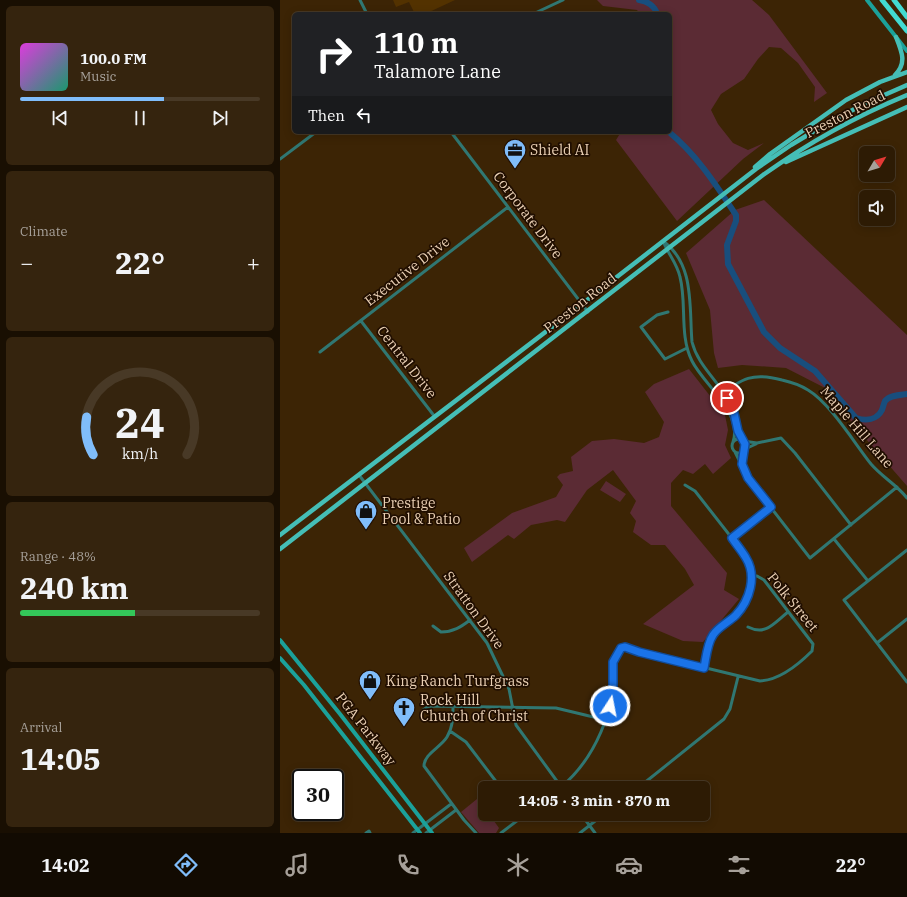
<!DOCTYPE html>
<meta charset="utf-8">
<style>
:root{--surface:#2d1b04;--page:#35240e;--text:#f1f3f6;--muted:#a7a19a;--line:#483926;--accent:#80bdfa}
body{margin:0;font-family:"IBM Plex Serif",serif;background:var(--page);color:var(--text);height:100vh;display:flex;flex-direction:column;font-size:15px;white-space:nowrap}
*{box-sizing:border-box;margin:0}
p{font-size:13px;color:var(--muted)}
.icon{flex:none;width:22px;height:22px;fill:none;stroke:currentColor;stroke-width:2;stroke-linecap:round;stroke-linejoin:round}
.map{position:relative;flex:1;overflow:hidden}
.side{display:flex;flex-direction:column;gap:6px;padding:6px;background:#190f02;width:280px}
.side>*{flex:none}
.top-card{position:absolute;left:12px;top:12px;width:380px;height:122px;border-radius:6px;box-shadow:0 2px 10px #0003,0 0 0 1px var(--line);background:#202124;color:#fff;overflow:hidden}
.needle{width:26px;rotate:52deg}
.tools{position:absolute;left:579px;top:146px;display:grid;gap:8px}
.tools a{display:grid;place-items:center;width:36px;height:36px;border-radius:6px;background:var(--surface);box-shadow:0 2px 10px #0003,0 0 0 1px var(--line);font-size:20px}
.speed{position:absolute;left:12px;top:769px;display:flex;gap:8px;font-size:20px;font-weight:700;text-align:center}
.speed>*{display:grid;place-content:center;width:52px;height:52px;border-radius:50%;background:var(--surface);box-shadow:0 2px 10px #0003,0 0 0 1px var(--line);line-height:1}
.speed .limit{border:2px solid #111;border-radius:6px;background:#fff;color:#111}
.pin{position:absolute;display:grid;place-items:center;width:34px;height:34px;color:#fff;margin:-17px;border:2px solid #fff;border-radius:50%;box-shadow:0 1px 4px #0007}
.me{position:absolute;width:44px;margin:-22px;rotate:11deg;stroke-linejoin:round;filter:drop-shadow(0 0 3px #0008)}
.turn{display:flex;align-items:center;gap:14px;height:84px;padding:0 16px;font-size:18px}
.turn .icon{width:52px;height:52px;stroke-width:2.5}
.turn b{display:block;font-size:28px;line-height:34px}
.then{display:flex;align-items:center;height:38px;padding:0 16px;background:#0003;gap:8px;font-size:15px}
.big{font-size:30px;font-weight:700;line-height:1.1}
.side .widget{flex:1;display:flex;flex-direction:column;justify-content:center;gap:6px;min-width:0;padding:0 14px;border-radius:6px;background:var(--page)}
.side .dial{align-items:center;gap:0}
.dial svg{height:104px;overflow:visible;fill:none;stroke:var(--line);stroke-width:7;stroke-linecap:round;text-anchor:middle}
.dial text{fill:var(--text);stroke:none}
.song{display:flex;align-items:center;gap:12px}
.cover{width:48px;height:48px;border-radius:6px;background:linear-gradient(135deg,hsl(300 70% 55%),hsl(160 70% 35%))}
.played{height:4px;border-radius:2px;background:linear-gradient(90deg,var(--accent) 60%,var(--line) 60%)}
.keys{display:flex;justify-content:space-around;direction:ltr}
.heat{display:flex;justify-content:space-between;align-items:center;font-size:22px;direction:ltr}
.charge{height:6px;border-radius:3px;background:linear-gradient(90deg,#34c759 48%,var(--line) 0)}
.trip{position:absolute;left:198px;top:781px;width:232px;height:40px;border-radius:6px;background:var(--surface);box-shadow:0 2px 10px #0003,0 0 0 1px var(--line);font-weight:700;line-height:40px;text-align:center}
.dock{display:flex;height:64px;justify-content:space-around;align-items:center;background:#120b02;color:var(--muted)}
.dock .icon{width:28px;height:28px}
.dock .selected{color:var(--accent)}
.dock b{font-size:18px;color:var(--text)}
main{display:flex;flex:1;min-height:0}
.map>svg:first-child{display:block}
</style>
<main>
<section class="side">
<div class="widget">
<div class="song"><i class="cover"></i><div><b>100.0 FM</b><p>Music</p></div></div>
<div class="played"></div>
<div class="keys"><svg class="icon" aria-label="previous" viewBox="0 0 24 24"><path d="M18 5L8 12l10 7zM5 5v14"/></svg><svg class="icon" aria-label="pause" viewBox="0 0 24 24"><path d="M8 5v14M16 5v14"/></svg><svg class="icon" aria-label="next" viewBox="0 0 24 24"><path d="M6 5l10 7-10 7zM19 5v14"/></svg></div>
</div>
<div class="widget"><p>Climate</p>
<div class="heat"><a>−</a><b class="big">22°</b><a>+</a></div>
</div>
<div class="widget dial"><svg viewBox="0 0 100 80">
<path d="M14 69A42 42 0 1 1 86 69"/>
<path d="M14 69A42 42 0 0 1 9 40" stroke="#80bdfa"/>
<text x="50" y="56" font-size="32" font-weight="700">24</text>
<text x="50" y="72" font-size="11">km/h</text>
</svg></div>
<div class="widget"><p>Range · 48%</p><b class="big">240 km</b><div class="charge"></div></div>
<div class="widget"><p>Arrival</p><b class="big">14:05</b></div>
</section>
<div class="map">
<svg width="627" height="833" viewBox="0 0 627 833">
<rect width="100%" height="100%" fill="#3c2405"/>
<path fill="#5b2b34" d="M317,0H472L489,15L547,93L534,102L535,87L518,63L501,48L489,47L478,59L464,79L441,94L431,110L438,124L453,143L468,150L484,143L463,159L397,221L336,140L341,132H390V14H360L357,10L323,6Z
M484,200L627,335V486L573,424L547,389L506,368L462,365L438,368L434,353L430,310L406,253L455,210Z
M409,369L445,415L448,430L445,445L451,458L433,474L425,464L413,474L403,470L391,483V506L447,573L444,590L459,599L423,642L403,641L363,624L414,585L405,569L385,545H371L353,532L356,521L350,513L356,501L333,470L307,490L285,522L277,520L251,525L234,539L228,535L192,562L184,548L232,513L276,497L283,485L277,477L280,474L293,471L291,457L312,441L334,439L364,443L379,437L384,422L365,392L374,384Z
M326,481L346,494L340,502L320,490Z
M197,799L205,809V814H209L219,828L216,833H199L181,812Z"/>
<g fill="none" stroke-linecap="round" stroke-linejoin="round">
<path stroke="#184e7d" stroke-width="6" d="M359,0C367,1 375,6 377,14
M389,132C417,155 436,185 456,215V221L447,245L448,264L484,332L500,348L535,371L576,418C586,421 597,420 602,410C603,407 604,403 605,401C610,395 620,395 627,394"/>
</g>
<path fill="#533200" d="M113,0H175L145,14H135L129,2L116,7Z"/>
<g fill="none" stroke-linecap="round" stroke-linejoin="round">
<path stroke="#307772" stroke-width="3" d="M80,0L87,14
M253,14L283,0
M171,132L308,312
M0,159L36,132
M383,241C415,264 409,307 412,342C418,366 438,380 449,402C456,414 455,428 462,440
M383,241C388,254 397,263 400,277C407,304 399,335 412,361C424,385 463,413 453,442
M388,312L377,315L361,327L385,359L407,348
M81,321L155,417
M40,352L228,207
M438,397C462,378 473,372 502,380C511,382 520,385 528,390C550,403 575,444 591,464C602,477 617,485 627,498
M452 446a7 7 0 1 1 14 0a7 7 0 1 1-14 0Z
M463,441L477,443L501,438L515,453L571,525
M465,449L476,444
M455,452L468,478L530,558L617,487
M462,463L464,451
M79,475L207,643L229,689L236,725L282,788
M405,485L415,491L462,551C476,572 473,598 454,616C448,622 438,628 433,635C427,643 426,658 424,668
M452,538L491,507
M554,539L588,581
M627,550L564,600L627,682
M153,626L161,632C173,632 181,627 190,620
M468,627C486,636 494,623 508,612
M597,643L627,619
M173,706C173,717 173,727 167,737C161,747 144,754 144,766L184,820L196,833
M143,710L149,706L276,708L326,720
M170,731L186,742L221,788
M280,788C309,764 325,730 333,694C335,681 327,651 345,647L364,653L480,681C500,680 518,665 532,651L533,644L484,580L477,576H472
M358,788L444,719L450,709L458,677
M301,814L315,833
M86,833L89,831L90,833
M133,833L171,804
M146,833L176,810
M221,833L246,814
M300,833L324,814"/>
<path stroke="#1ba19a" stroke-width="4" d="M587,0L627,51
M0,640L60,714L152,833
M0,658L24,685L140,833"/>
<path stroke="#45beb6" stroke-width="4.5" d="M615,75C627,63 622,52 616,37
M506,162L627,107
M475,167L490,154L566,100L600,82L627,72
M0,535L302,304L476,169L511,145L546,124L586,103L627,85
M0,549L483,175C528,143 576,116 627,95"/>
<path stroke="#42dbd2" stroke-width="5" d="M602,0L627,31
M614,0L627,17"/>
</g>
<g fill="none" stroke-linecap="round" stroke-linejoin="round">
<g stroke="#114b97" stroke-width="10">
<path id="route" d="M330,706L333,689V662L341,648L345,647L359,652L424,668C426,658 427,644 433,635C438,627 449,622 456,615C470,600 477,576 466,558C462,551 456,544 452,538L491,507L468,478L462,464L465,444L458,431L454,413L447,398"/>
</g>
<use href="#route" stroke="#1a73e8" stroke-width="7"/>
</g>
<defs>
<g id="office-pin" transform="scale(1.15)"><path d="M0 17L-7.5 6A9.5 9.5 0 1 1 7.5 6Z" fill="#80bdfa" stroke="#200e00"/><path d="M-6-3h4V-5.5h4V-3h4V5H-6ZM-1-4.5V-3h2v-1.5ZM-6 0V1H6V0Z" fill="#111"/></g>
<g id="shop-pin" transform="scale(1.15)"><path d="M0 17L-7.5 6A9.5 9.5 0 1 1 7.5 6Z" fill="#80bdfa" stroke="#200e00"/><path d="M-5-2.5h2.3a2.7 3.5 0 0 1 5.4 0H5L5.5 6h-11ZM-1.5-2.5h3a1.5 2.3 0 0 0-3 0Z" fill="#111"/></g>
<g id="church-pin" transform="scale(1.15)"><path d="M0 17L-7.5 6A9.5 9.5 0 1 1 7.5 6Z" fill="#80bdfa" stroke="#200e00"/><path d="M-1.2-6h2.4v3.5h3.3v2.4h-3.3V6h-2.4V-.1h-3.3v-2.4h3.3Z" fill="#111"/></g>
</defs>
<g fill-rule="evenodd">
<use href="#office-pin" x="235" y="150"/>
<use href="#shop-pin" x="86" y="511"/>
<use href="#shop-pin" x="90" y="681"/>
<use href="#church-pin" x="124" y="708"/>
</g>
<g text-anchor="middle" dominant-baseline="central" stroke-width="3.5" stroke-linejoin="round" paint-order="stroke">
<g font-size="14" fill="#ead0b4" stroke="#200e00">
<text transform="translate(565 114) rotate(-27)">Preston Road</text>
<text transform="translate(248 215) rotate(53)">Corporate Drive</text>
<text transform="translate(127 271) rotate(-38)">Executive Drive</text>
<text transform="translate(300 303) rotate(-38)">Preston Road</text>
<text transform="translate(127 362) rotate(52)">Central Drive</text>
<text transform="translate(577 427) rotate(49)">Maple Hill Lane</text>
<text transform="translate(513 602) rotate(51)">Polk Street</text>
<text transform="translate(194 610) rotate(54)">Stratton Drive</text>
<text transform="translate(86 729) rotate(52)">PGA Parkway</text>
</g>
<g font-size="14" fill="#ead0b4" stroke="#200e00" text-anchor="start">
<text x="250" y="150">Shield AI</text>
<text x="102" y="503">Prestige<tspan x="102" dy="16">Pool &amp; Patio</tspan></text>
<text x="106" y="681">King Ranch Turfgrass</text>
<text x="140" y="700">Rock Hill<tspan x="140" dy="16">Church of Christ</tspan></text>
</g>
</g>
</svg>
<div class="tools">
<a><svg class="needle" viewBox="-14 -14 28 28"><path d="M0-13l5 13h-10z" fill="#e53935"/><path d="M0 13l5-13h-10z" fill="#a7a19a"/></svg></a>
<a><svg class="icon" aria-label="sound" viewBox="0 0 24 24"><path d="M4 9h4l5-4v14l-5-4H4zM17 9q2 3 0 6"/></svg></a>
</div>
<div class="speed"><div class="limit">30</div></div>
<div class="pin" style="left:447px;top:398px;background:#d93025"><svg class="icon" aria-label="arrive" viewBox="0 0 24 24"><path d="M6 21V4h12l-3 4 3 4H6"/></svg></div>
<svg class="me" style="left:330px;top:706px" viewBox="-20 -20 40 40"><circle r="17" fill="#1a73e8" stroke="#fff" stroke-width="3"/><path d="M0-11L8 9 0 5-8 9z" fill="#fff"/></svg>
<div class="trip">14:05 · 3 min · 870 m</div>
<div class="top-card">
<div class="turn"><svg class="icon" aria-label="right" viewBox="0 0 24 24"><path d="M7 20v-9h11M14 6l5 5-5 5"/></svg><div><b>110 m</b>Talamore Lane</div></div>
<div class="then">Then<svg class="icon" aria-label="left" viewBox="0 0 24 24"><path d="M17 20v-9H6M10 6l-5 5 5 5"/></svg></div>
</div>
</div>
</main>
<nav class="dock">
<b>14:02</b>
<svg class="icon selected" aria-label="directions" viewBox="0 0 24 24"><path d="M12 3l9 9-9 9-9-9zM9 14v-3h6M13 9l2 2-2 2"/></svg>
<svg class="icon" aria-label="music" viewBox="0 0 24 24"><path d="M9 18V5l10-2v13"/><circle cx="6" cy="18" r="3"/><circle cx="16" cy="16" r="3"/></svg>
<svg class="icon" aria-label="phone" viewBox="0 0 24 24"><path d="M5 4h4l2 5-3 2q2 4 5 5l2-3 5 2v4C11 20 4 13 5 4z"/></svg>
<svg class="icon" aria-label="climate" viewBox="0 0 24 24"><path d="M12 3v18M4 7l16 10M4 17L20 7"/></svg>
<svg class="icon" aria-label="car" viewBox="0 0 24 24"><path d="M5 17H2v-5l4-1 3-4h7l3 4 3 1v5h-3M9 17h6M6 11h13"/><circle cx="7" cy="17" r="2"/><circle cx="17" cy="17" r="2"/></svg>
<svg class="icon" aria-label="filters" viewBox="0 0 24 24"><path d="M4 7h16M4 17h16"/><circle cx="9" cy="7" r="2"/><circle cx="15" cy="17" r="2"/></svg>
<b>22°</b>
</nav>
